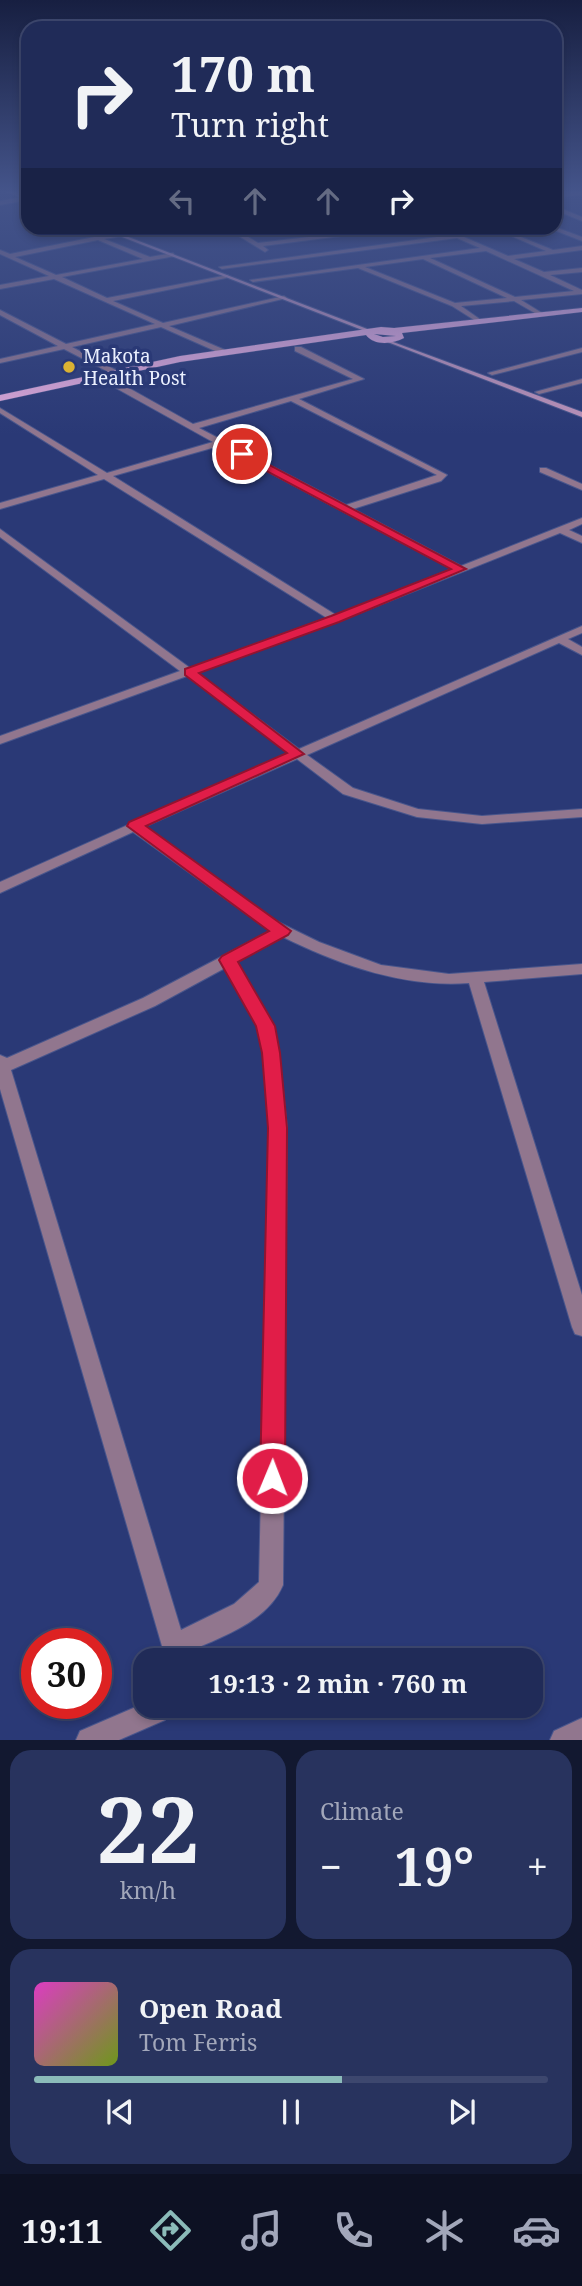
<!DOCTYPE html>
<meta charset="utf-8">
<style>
:root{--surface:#202b58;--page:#28335e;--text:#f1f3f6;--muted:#a2a7ba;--line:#3d476e;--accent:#8bbbb9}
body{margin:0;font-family:"Noto Serif",serif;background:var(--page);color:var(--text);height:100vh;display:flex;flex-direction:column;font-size:26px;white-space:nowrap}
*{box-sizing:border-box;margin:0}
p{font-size:23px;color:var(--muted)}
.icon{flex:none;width:38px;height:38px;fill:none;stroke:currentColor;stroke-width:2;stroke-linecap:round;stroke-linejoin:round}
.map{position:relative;height:1740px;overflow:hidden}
.panel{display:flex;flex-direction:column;gap:10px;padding:10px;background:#121830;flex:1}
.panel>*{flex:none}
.hud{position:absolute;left:21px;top:21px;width:541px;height:214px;border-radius:21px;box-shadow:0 4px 10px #0003,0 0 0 2px var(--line);background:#202b58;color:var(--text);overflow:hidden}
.speed{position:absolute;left:21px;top:1628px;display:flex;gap:14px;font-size:35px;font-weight:700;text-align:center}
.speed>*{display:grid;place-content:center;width:91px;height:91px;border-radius:50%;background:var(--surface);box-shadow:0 4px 10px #0003,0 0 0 2px var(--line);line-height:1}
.speed .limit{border:10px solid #d22;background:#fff;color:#111}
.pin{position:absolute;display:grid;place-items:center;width:60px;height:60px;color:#fff;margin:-30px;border:4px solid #fff;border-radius:50%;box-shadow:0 2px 7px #0007}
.me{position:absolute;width:77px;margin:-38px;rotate:1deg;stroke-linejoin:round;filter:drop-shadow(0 0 5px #0008)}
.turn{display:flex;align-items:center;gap:24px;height:147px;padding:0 35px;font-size:32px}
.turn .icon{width:91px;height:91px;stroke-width:2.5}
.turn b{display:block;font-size:49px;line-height:60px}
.lanes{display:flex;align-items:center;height:66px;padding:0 35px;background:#0003;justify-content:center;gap:35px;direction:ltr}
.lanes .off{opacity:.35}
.big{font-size:52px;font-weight:700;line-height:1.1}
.panel .widget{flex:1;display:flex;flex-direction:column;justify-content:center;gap:10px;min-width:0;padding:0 24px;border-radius:21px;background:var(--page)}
.panel .dial{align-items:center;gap:0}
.dial b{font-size:91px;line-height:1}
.song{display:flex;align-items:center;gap:21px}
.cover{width:84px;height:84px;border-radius:10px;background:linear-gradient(135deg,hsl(310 70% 55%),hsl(80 70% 35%))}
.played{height:7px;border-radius:4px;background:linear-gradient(90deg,var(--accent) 60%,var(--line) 60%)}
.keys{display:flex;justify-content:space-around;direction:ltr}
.heat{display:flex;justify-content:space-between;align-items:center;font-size:38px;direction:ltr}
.panel .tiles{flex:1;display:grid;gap:10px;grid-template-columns:1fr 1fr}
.widget:last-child{grid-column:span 2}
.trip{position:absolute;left:133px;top:1648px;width:410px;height:70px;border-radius:21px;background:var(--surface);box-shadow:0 4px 10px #0003,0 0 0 2px var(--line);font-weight:700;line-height:70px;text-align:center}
.tabs{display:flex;height:112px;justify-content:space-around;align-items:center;background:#0d1123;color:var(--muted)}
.tabs .icon{width:49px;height:49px}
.tabs .selected{color:var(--accent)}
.tabs b{font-size:32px;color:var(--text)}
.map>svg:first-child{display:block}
</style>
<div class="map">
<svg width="582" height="1740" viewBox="0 0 582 1740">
<rect width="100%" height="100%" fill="#2a3976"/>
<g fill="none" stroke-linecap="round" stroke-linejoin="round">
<g stroke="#49568c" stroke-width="2">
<path id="street" d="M582,191V195L555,197V194Z
M28,196V200L0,205V201Z
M555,206L582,217V221L555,210Z
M555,227L582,237V241L549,228Z
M159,228H174L104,239L150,257L173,253L175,256L62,277L107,298L228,275L226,278L113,301L163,323L284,296L287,298L169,326L225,350L222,354L161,327L72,347L127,376L128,378L124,380L64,349L0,363V359L58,346L0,315V310L66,344L155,324L54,279L0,289V285L49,276L0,254V250L10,254L129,230ZM98,240L143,259L56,275L15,257Z
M226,228H232L238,231L288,228L243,234L258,243L385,228L388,230L263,246L268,250L265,252Z
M437,228H443L508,256L546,251L493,228H499L553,250L582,246V250L514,259L544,272L582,268V272L550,275L582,290V294L521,300L542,313L540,316L514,301L461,306L481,320L479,323L452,306L358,268L253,282L250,280L480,248L457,238L222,269L219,267L452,235ZM486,251L574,291L515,297L430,258ZM423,259L507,298L455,303L365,267Z
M295,347H301L364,379L299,399L447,475L441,481L353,509L461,566L582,518V524L569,530L582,536V543L560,533L339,621L197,673L299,749L582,626V633L568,639L582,647V655L559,643L307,755L353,788L418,809L482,816L582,809V817L482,824L417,817L343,794L297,759L144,827L272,919L319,942L381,965L449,974L582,964V974L484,982L582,1295V1336L575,1334L572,1327L469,983C404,988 340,965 283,937L237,962L273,1026L279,1053L287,1128L283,1585C267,1623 220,1637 186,1653L185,1661H161L162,1646L0,1089V1055L7,1058L143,998L270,931L133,832L0,893V882L289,753L187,676L0,744V736L180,671L0,537V529L190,668L327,618L104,479L0,509V503L98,475L0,413V408L107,473L213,442L96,377V373H102L193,424L353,379L295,351ZM291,401L437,475L346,505L199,428ZM219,446L452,569L336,615L113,476ZM225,968L257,1026L263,1053L269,1128L259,1582L234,1604L181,1630L11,1070L155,1006Z
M582,348V352L492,375L488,373Z
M582,379V383L539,394L535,392Z
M540,468H546L582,484V490L540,472Z
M145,1703V1706H171L165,1720L119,1740H76L80,1731Z
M582,1718V1740H550L554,1731Z"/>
</g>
<g stroke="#49568c" stroke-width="2">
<path id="secondary" d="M13,191L28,197V201L5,191Z
M99,228H105L375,332L370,333Z
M385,339L582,412V417L385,341Z"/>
</g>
<g stroke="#49568c" stroke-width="1">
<path id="primary" d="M582,308V312L402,333L404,338C393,344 374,346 366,335L180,362L0,401V395L180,356L381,327L394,328ZM374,334L396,336L383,337Z"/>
</g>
<use href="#street" fill="#91768e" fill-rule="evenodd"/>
<use href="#secondary" fill="#bf94ba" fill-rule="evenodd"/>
<use href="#primary" fill="#e2abdc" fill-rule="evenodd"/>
</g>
<linearGradient id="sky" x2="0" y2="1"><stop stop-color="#171f41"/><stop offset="0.44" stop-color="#44548a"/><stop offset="1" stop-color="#44548a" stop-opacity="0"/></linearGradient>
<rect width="582" height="435" fill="url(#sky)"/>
<path fill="#e11d48" stroke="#92132f" stroke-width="2" d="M238,452H245L466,569L339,622L199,673L304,754L146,826L291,931L288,935L238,962L275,1026L280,1053L287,1128L285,1478L281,1487L272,1490L263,1487L260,1478L268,1128L262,1053L256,1026L219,960L222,956L269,931L127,826L129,822L287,753L185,675V669L331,616L451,569L238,456Z"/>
<circle fill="#dbb233" stroke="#2a3976" stroke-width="2.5" cx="69" cy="367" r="7"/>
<g text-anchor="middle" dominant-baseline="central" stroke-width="7" stroke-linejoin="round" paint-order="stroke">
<g font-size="19" fill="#eaeffe" stroke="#2a3976" text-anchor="start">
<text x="83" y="356">Makota<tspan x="83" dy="22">Health Post</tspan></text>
</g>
</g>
</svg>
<div class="speed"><div class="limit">30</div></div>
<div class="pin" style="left:242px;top:454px;background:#d93025"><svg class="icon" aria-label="arrive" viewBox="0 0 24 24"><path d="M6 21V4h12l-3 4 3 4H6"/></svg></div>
<svg class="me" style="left:272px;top:1478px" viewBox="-20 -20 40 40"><circle r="17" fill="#e11d48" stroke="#fff" stroke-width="3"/><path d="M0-11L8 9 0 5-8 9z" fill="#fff"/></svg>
<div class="trip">19:13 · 2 min · 760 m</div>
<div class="hud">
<div class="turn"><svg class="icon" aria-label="right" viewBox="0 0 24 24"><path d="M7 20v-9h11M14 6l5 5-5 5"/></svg><div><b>170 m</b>Turn right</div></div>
<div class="lanes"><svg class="icon off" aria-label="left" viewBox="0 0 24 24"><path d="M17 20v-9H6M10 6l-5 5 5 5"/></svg><svg class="icon off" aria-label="ahead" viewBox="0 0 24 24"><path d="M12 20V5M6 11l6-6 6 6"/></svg><svg class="icon off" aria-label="ahead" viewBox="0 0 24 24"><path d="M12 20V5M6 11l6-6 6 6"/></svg><svg class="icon" aria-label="right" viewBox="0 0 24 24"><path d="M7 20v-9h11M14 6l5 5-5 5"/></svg></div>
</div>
</div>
<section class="panel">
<div class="tiles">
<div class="widget dial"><b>22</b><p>km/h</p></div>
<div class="widget"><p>Climate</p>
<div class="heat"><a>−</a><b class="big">19°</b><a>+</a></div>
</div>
<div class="widget">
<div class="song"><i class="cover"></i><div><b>Open Road</b><p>Tom Ferris</p></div></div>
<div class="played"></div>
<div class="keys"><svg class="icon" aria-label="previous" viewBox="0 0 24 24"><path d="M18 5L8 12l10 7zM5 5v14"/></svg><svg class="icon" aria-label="pause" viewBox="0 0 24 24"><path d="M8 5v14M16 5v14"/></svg><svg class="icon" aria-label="next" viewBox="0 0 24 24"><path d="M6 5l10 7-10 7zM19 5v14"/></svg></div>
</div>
</div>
</section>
<nav class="tabs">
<b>19:11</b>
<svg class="icon selected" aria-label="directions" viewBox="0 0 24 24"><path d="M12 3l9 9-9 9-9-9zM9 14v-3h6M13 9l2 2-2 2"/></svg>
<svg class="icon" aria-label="music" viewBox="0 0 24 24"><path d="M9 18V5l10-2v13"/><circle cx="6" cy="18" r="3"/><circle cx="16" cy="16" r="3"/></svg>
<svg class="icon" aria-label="phone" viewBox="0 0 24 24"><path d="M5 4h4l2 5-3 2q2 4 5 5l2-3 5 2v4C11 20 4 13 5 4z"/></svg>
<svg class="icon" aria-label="climate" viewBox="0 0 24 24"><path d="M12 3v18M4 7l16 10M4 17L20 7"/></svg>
<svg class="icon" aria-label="car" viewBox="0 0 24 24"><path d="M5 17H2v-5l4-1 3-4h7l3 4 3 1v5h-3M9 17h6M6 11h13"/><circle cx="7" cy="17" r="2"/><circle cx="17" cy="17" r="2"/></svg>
</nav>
